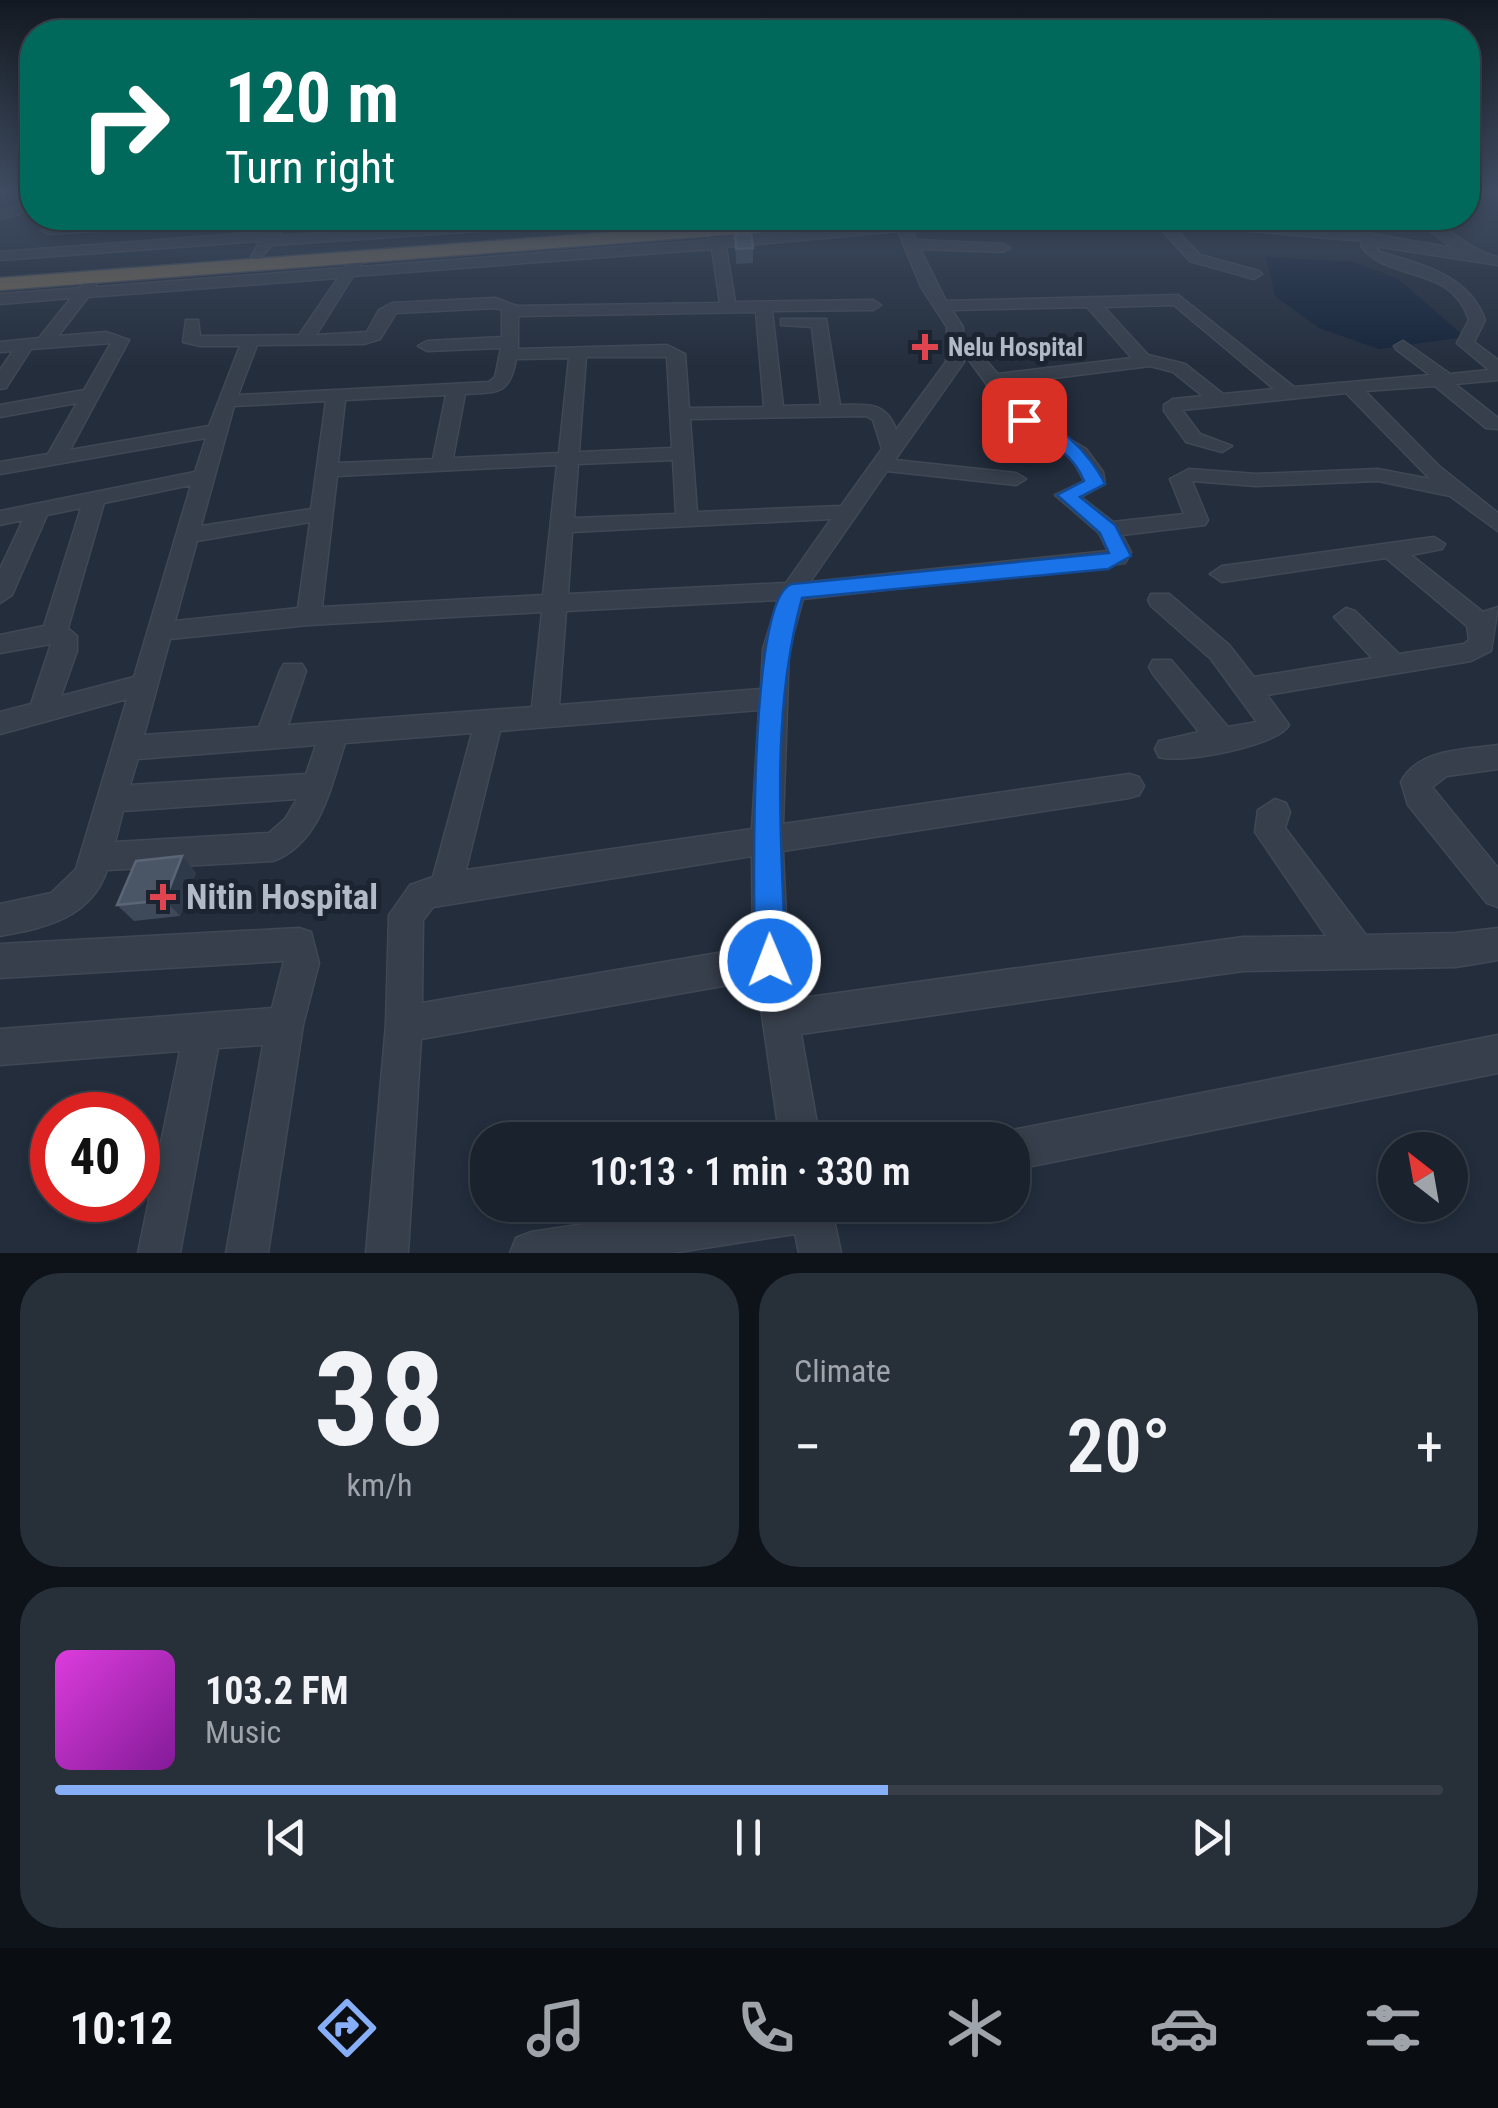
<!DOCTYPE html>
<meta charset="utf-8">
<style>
:root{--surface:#1a222d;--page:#272f39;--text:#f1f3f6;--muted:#9fa4aa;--line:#383f49;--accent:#87aff8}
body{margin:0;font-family:"Roboto Condensed",sans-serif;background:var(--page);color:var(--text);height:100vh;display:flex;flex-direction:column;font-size:38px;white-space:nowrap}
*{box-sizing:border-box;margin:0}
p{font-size:32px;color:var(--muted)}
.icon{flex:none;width:55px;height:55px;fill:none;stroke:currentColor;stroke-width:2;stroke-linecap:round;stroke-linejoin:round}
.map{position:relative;height:1253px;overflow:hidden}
.side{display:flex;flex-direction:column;gap:20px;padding:20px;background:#0e1319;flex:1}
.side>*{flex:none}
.top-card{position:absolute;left:20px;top:20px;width:1460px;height:210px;border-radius:40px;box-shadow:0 5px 15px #0003,0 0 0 2px var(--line);background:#00695c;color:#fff;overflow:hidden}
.needle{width:65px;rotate:329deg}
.tools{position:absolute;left:1378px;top:1132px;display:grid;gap:20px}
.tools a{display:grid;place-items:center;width:90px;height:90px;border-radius:50%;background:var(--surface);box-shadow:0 5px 15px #0003,0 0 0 2px var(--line);font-size:50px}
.speed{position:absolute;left:30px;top:1092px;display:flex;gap:20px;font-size:50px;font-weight:700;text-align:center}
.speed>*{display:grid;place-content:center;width:130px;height:130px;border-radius:50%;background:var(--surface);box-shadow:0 5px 15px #0003,0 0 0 2px var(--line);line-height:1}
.speed .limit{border:15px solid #d22;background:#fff;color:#111}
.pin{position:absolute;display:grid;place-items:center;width:85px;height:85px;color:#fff;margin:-42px;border-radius:20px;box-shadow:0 5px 15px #0006}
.me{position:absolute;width:110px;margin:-55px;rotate:359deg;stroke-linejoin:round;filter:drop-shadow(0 0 8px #0008)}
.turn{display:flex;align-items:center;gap:35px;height:210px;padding:0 40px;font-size:45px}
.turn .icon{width:130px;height:130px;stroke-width:2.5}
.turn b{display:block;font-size:70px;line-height:85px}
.big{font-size:75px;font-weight:600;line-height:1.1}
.side .tile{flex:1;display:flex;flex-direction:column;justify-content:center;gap:15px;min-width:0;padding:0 35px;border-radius:40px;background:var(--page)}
.side .dial{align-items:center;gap:0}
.dial b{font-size:130px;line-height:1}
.song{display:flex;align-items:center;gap:30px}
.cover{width:120px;height:120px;border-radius:15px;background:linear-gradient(135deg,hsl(300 70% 55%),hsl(290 70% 35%))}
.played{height:10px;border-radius:5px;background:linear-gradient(90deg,var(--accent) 60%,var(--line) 60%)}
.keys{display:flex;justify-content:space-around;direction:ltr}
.heat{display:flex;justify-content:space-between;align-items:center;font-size:55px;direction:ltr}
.side .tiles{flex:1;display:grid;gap:20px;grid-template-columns:1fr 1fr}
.tile:last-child{grid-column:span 2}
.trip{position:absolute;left:470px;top:1122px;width:560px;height:100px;border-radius:40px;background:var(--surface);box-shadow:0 5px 15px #0003,0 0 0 2px var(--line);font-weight:600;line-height:100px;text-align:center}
.tabs{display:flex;height:160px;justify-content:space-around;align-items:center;background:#0a0e12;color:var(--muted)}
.tabs .icon{width:70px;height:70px}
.tabs .current{color:var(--accent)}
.tabs b{font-size:45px;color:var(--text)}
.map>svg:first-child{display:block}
</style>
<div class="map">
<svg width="1498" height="1253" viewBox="0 0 1498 1253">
<rect width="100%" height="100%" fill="#232d3c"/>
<path fill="#16243a" d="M1266,257L1353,262L1397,278L1465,337L1379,349L1319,328L1275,296Z"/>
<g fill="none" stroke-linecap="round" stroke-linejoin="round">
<g stroke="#404855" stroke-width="3">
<path id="minor" d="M32,202V210L0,219V211Z
M184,218H249L242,222L48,234L41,230L48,226Z
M275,218H288L279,236L560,218H607L633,229L626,233L597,223L272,245L258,261L251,257L260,241L0,260V252L266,232Z
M894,218H906L908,222L945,218H1196L1361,232L1453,248L1413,218C1442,216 1465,251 1498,257V265L1375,246L1380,252C1422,265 1469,275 1485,320L1474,342L1498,360V380L1455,384L1498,418V429L1486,428L1435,386L1365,391L1440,467L1498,513V531L1450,496L1378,481L1256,486L1192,481L1208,520L1205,525L1122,535L1131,552L1125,563L803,599L789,649L783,824L1129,774L1139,777L1144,786L1139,795L1129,798L783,851L788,961L795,999L1243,937L1326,936L1255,832L1258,810L1275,799L1286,803L1290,812L1285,828L1366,935L1456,933L1498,928V960L1456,967L1243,971L801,1034L820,1140H780L757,980L421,1039L408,1253H366L386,1024L389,915L410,885L433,877L472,733L345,743C331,786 321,843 273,861L107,870C91,918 45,928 0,936V904L51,893L76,869L127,699L0,734V712L31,704L51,644L0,653V635L44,626L81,508L47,515L12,595L0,603V569L23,520L0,525V511L195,472L206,438L0,474V462L48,454L77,403L0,417V405L84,390L111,343L31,349L6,388L0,389V370L13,351L0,352V342L39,338L71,298L0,304V294L79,288L90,279L95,281L96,287L344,268L356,257L363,261L360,267L710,240L709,231L716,227L723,231L724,239L895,223ZM956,224H1156L1190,261L1254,279L1262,274L1259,271L1200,255L1171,224L1363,241L1361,246C1388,283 1451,263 1469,320L1457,343L1489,370L1450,374L1403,341L1394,346L1397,350L1430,375L1294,387L1178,295L946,301L920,249L1003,252L1010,248L1003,244L916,240L912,229ZM898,231L921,287L947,327L946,362L896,430C887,402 866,404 840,405L826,319H781V325L812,327L821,405L783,406L772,311L873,310L881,305L873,300L735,302L726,247ZM712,249L720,303L517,306L495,298L392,303L379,310L367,332L316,335L353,276ZM338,278L299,335L200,336L198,320H186L183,342L200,346H240L209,426L70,450L129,340L106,332L58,336L88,297ZM1174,305L1274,389L1223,394L1185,364L1148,355L1104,307ZM1087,307L1132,358L998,374L963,335V327L952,310ZM495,308L502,310V337L427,341L418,346L427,351L501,348L495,377L489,382L238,395L257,345L364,344L380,339L396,313ZM756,312L764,407L689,408L685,354L667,345L518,349V316ZM964,353L1011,418L1072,458L1084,481L1055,495L1099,533L1108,551L810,582L887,471L1016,485L1026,479L1016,473L895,460L964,362ZM586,357H667L672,448L579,452ZM569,358L559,453L453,458L465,394C498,392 510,395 516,359ZM1150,366L1173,372L1203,396L1173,399L1164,405V411L1186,442L1222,452L1232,446L1200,434L1182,410L1346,393L1430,479L1378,469L1256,474L1189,469L1170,479L1184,514L1113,522L1081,497L1105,484L1103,472L1086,449L1035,419L1005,384ZM446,395L433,459L338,463L345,400ZM326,401L311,509L201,526L234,406ZM866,416L873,420L882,449L841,506L697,512L690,419ZM673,460L676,514L574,518L578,464ZM557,465L543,595L322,607L337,476ZM191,485L134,677L61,696L77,651V636L68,628L104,503ZM831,519L786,583L568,594L572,532ZM310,522L298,608L175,621L197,541ZM778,600L763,649L761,689L559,705L566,611ZM542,612L532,707L288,725L306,671L302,664H284L280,671L259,727L144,735L170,639L309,625ZM759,710L752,829L466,870L500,731ZM316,745L306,774L130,785L138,759ZM297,799L285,819L269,833L115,842L123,811ZM752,856L753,947L422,1003L423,920L433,907Z
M1434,537L1445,544L1442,549L1411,555L1483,612L1498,607L1491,651L1471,661L1267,695L1289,725C1278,746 1181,764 1159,757L1155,749L1159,741L1199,732L1153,674L1149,667L1153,660H1171L1228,727L1257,722L1211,659L1151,606L1148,600L1151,594H1169L1229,645L1254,677L1372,658L1334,617L1346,608L1355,611L1399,654L1464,644L1469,640L1467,626L1386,558L1222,582L1210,574L1222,566Z
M1498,745V769L1447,776L1432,787L1498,868V907L1487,903L1408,805L1401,782C1418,748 1466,750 1498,745Z
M299,928L311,932L319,963L303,1025L268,1253H226L263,1045L218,1048L180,1253H138L180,1051L0,1065V1029L272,1008L284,961L0,978V944Z
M1498,1035V1073L1012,1170V1140H996L1012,1130Z
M711,1205H831L841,1253H799L795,1234L672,1253H510L516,1238L531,1232Z"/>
</g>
<g stroke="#424a57" stroke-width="3">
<path id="highway" d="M801,218H879L870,224L0,290V278Z"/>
</g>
<use href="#minor" fill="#373f4c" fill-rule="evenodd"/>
<use href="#highway" fill="#726754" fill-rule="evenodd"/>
</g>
<path fill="#3e495a" d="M735,235L753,248V263L736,264Z
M182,856L196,873L180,916L134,921L117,905Z"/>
<path fill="#2e3949" d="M182,856L196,873L180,916L165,900Z"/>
<path fill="#4a5666" stroke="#5a6575" stroke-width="2.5" d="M751,234L753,248L736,249L735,235Z
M182,856L165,900L117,905L136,861Z"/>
<linearGradient id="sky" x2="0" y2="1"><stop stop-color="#131921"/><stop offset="0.52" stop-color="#3f4c61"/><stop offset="1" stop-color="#3f4c61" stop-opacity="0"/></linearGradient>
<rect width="1498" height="370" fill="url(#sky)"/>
<path fill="#1a73e8" stroke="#114b97" stroke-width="2.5" d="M1018,417C1052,412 1092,456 1105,484L1080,497L1115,525L1131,556L1108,569L802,598C770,714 781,841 786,961L782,972L770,976L759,972L755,961C754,910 747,597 792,584L1109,553L1100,533L1057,495L1084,481C1072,451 1046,440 1018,424Z"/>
<g fill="#e0444e" stroke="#1c2431" stroke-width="4">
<path d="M920 332h10v10h10v10h-10v10h-10v-10h-10v-10h10z"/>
<path d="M158 882h10v10h10v10h-10v10h-10v-10h-10v-10h10z"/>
</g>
<g text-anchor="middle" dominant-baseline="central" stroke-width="10" stroke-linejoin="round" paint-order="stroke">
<g font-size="25" font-weight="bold" fill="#b2bac8" stroke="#1c2431" text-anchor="start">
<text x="948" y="347">Nelu Hospital</text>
</g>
<g font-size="35" font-weight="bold" fill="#b2bac8" stroke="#1c2431" text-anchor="start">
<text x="186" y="897">Nitin Hospital</text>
</g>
</g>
</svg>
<div class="tools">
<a><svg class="needle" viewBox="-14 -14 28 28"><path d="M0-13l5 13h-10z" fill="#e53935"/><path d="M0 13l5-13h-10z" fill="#9fa4aa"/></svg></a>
</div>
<div class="speed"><div class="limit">40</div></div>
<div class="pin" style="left:1024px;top:420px;background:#d93025"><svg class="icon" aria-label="arrive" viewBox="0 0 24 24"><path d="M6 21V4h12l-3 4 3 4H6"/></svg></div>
<svg class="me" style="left:770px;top:961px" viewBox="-20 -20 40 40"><circle r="17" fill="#1a73e8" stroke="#fff" stroke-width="3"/><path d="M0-11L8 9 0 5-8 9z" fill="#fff"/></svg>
<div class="trip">10:13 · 1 min · 330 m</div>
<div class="top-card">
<div class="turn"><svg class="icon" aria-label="right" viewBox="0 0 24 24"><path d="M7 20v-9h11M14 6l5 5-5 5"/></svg><div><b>120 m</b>Turn right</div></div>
</div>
</div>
<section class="side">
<div class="tiles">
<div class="tile dial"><b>38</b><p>km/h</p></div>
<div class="tile"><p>Climate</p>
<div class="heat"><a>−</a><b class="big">20°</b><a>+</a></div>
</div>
<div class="tile">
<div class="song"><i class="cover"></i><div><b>103.2 FM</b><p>Music</p></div></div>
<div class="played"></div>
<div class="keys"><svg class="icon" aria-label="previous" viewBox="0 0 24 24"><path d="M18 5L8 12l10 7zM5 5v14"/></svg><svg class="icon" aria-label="pause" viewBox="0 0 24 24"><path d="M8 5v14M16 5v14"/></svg><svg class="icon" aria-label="next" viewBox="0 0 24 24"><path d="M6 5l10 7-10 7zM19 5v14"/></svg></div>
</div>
</div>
</section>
<nav class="tabs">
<b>10:12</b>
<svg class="icon current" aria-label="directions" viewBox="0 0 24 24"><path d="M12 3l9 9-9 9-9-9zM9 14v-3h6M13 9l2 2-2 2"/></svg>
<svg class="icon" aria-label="music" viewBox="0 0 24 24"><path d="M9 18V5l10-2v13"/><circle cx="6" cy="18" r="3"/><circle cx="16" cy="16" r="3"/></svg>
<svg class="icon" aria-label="phone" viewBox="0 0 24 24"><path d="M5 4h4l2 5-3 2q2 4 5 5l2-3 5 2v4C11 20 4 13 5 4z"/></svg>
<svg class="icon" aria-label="climate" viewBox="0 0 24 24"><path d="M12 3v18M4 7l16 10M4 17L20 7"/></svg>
<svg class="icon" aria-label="car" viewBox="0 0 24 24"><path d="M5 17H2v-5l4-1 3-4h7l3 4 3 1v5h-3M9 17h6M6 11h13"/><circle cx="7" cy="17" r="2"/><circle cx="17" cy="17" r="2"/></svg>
<svg class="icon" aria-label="filters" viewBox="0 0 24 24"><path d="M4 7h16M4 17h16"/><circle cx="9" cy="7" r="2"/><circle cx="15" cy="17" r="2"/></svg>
</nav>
